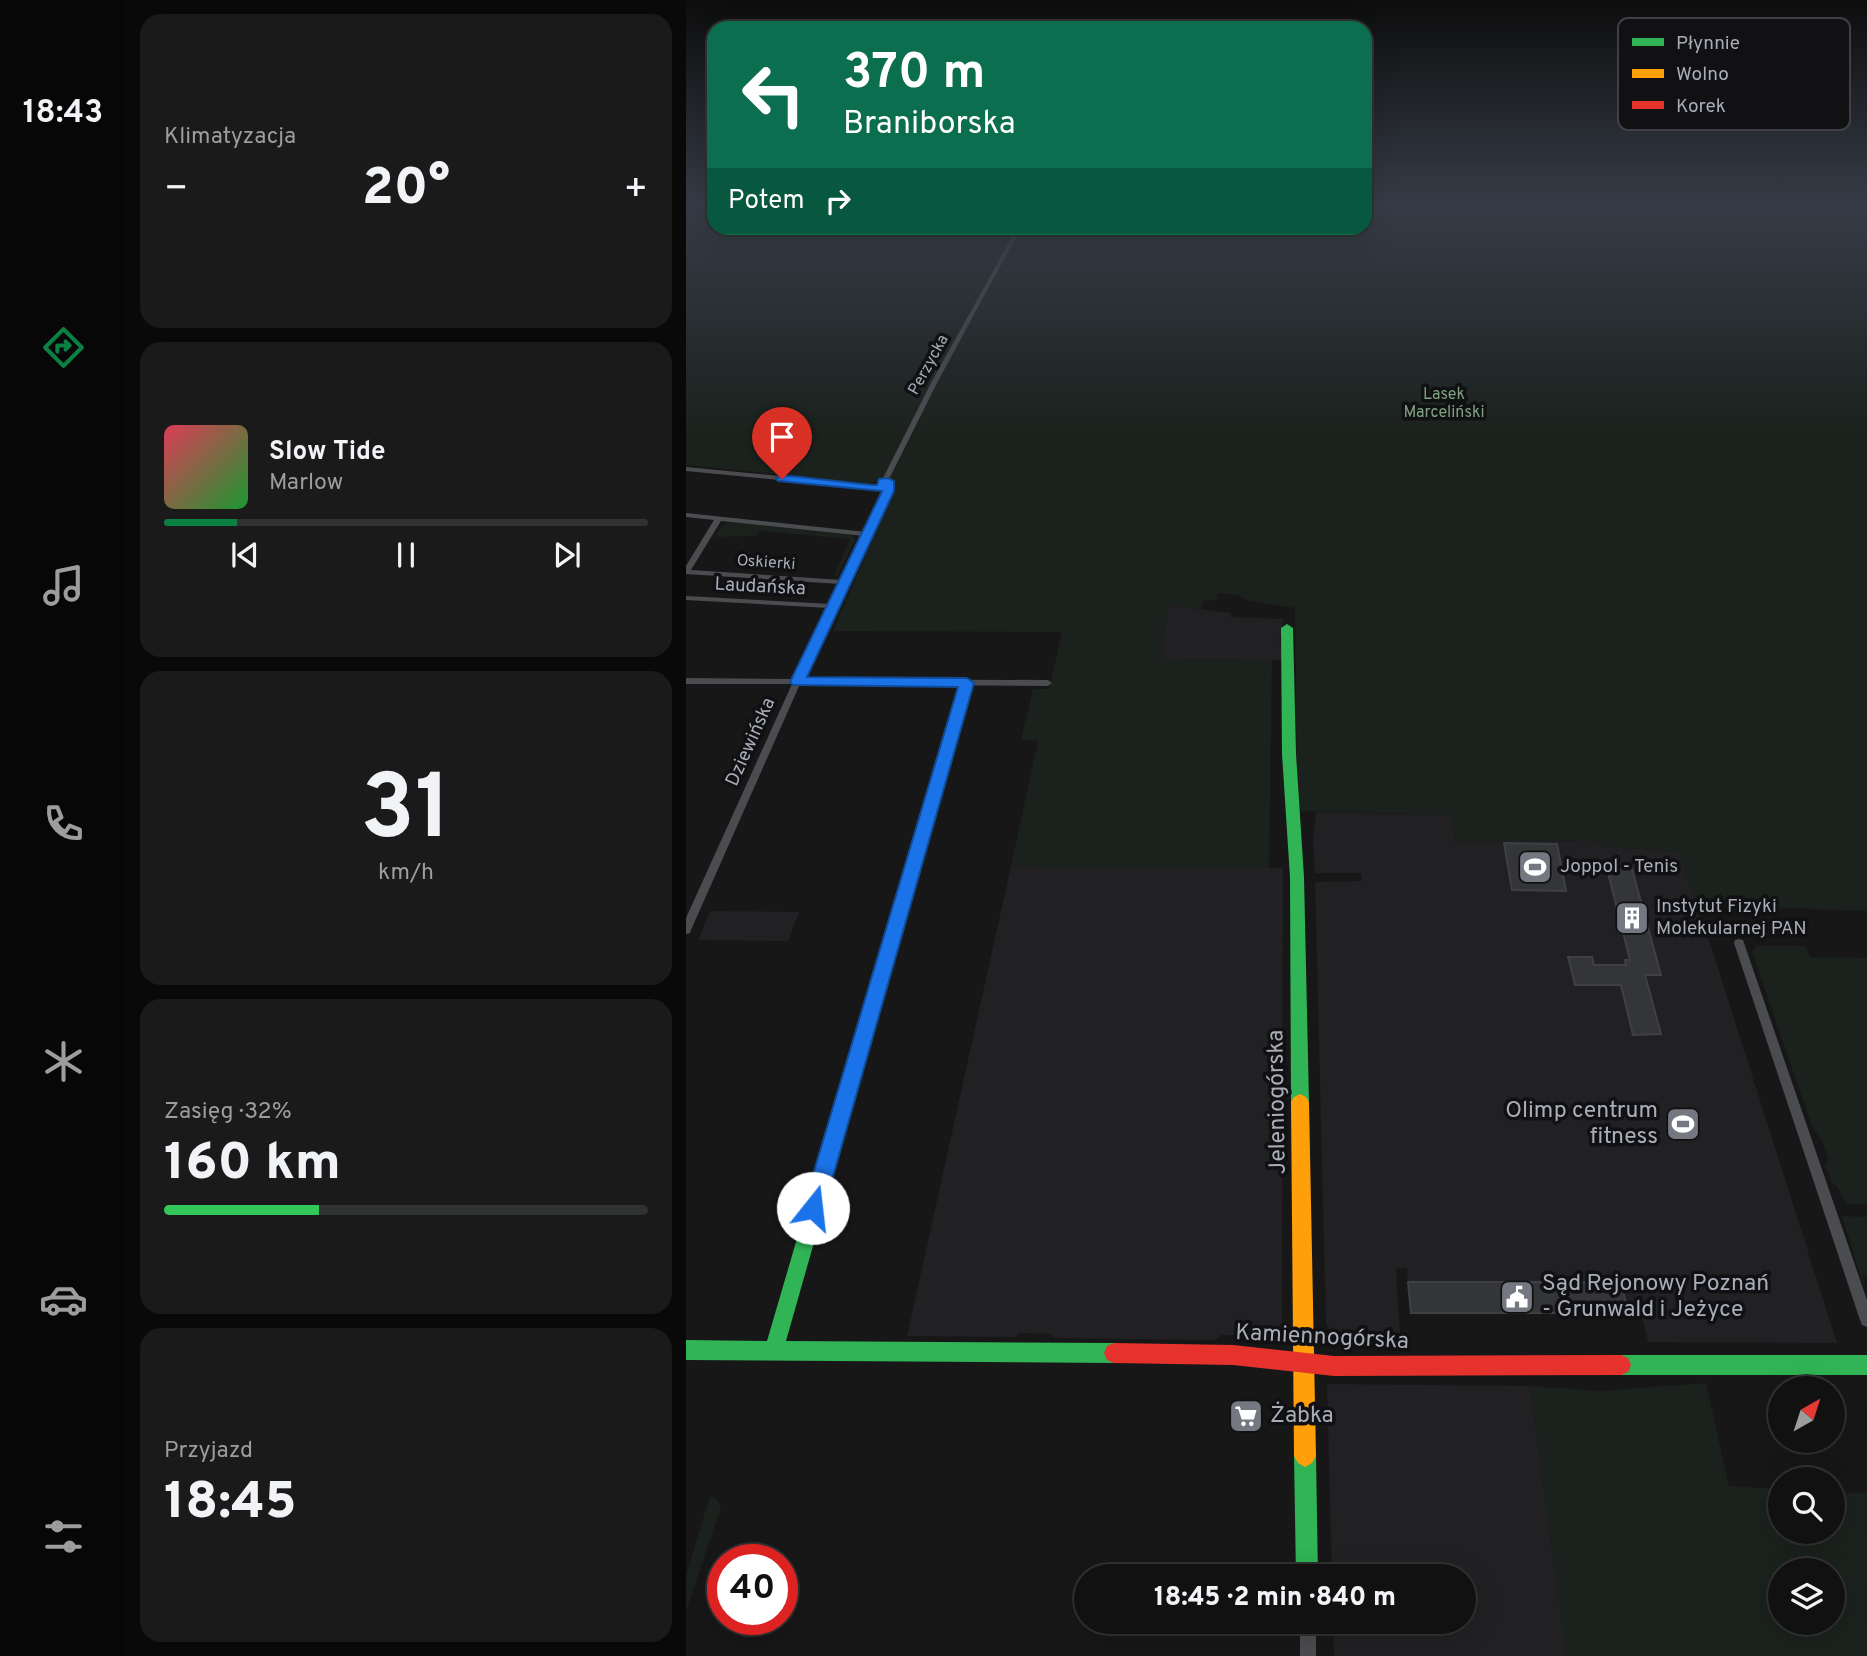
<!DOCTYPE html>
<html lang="pl">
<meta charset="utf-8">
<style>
:root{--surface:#111;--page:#1a1a1a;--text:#f1f3f6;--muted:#9c9d9f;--line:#303131;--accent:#0b8043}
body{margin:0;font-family:Overpass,sans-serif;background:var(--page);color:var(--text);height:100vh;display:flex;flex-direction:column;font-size:26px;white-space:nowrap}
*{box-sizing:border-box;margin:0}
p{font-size:23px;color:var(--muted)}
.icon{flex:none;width:38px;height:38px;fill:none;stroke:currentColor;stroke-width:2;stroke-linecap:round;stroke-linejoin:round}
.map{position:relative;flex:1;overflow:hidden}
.details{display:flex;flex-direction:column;gap:14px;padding:14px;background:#090909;width:560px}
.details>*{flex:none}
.top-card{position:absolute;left:21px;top:21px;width:665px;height:214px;border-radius:21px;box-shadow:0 7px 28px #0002,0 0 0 2px var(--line);background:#0b6e4f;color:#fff;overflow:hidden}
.needle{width:46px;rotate:39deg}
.tools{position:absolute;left:1082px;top:1376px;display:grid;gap:14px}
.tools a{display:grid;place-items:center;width:77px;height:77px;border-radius:50%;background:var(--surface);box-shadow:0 7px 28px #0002,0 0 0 2px var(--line);font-size:35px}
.speed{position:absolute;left:21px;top:1544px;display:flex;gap:14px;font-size:35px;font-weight:700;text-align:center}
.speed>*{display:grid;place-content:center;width:91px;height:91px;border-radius:50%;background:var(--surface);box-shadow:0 7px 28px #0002,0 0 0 2px var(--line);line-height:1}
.speed .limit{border:10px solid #d22;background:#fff;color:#111}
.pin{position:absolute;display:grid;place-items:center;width:60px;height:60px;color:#fff;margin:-72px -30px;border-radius:50% 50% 50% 0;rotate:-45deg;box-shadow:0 0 7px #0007}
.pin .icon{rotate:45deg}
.me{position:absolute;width:77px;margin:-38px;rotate:16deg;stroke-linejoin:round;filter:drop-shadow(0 0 5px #0008)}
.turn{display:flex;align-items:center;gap:24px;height:147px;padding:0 21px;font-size:32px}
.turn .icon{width:91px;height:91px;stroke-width:2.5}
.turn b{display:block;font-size:49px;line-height:60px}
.then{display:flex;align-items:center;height:66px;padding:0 21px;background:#0003;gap:14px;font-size:26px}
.big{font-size:52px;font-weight:800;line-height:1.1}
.details .card{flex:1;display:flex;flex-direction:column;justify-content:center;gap:10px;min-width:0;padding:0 24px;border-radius:21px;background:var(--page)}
.details .dial{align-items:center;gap:0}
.dial b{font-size:91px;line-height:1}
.song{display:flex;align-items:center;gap:21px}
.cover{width:84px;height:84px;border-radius:10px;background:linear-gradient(135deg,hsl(350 70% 55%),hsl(130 70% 35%))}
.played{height:7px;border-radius:4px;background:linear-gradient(90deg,var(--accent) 15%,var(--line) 15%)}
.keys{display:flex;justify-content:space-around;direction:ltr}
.heat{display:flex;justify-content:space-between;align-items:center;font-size:38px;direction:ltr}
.charge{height:10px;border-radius:5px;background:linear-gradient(90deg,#34c759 32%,var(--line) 0)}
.trip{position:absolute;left:388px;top:1564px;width:402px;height:70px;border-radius:35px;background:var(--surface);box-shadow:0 7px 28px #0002,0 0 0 2px var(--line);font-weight:800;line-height:70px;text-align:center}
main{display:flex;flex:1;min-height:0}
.tabs{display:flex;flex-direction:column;width:126px;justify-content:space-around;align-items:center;background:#070707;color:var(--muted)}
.tabs .icon{width:49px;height:49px}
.tabs .selected{color:var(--accent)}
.tabs b{font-size:32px;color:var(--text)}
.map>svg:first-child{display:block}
</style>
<main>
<nav class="tabs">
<b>18:43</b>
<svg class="icon selected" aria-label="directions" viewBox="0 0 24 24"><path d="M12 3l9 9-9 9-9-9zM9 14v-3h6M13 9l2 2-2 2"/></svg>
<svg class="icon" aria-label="music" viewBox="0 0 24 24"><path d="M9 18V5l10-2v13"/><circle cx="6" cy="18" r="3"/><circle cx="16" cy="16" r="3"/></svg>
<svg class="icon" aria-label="phone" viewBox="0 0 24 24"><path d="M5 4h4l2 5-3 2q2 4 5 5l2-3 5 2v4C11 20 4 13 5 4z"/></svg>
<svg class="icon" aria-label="climate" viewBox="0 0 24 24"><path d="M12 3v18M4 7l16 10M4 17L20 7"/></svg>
<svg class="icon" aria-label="car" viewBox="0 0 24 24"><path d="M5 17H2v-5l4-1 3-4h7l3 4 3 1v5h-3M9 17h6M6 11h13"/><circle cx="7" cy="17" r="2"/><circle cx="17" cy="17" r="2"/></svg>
<svg class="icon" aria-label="filters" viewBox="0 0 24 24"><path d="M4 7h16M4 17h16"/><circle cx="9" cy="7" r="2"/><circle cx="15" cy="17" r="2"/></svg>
</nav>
<section class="details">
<div class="card"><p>Klimatyzacja</p>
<div class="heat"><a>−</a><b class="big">20°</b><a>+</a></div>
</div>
<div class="card">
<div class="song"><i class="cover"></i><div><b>Slow Tide</b><p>Marlow</p></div></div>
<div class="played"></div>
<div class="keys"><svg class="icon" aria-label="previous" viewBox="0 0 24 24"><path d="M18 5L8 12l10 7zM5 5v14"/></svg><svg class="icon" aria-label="pause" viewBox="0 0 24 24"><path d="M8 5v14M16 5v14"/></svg><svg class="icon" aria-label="next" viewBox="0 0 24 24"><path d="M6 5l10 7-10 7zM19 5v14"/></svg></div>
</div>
<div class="card dial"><b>31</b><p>km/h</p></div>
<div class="card"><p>Zasięg · 32%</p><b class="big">160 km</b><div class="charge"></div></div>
<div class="card"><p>Przyjazd</p><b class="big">18:45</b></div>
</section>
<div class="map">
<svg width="1181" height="1656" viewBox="0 0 1181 1656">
<rect width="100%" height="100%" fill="#171717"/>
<path fill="#212124" d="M482,605L545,613V617L598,619L593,642L597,646V660L475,659Z
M630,812L766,815L769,842L909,840L918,847L992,851L1012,905L1151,1343L962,1342L955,1313H942L935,1282H722L721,1268L710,1269L714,1335L649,1336L640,1324L629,882L676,881L675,873H629L627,840Z
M325,866L597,868L596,1324L591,1335L585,1339L564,1340L560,1335H535L529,1340L369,1338L365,1334L334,1333L329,1337L221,1336Z
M24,911L113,912L102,941L12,940Z
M641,1384L844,1386L881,1656H648L647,1622H779V1577H646Z"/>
<path fill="#1b211c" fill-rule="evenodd" d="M0,204H28V228H679V204H963L1055,239L1181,218V911L1012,905L992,851L918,847L909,840L769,842L765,815L611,811L609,608L560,600L551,595L532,593L530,600L518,601L515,609L482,605L475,659L586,660L583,868L325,866L352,741L335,740L347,689H363L376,632L147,631L208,490L205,482L192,481L183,484L0,465Z
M967,204H1181V214L1051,235Z
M44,522L167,535L169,540L152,575L148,576L164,539L74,531L70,536L29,537L36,526Z
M1071,946H1119L1124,957L1181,958V1204H1160L1151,1186L1147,1185L1139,1166L1142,1160L1138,1145L1126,1126L1066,952Z
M1156,1216L1181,1217V1275H1176L1179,1284H1177Z
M1020,1383L1043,1486L1094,1489V1531H1146V1492L1181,1493V1656H880L844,1386L914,1391ZM1094,1570H1146V1622H1094Z
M24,1496L31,1499L35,1507L0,1612V1576Z"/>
<path fill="#343537" stroke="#3f4043" stroke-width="2" d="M818,843L871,844L880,891L826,890Z
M921,869H946L975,975H959L975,1034L947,1035L935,985H889L882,957H906L908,965H940L939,960H944Z
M722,1282H935L942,1313H725Z"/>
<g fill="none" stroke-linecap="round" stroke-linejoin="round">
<path fill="#4b4c50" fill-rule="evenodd" d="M331,228H335L252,381L203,479L206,491L117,679L362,680L366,683L362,686L114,684L5,930L4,933L0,934V918L106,684H0V678L108,679L143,608L0,600V596L145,604L154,584L0,574V566L28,520L0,517V513L180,532L200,491L199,489L196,490L0,471V467L198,486L194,484L246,381ZM35,521L178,536L156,580L5,570Z
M1053,939L1057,940L1058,943L1181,1300V1327L1176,1325L1174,1320L1048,943L1049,940Z
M614,1622H630V1656H614Z"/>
<path fill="#30b455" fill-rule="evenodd" d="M601,624L607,628L610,754L618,877L623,1102L620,1107L614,1110L608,1107L605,1102L604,877L596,754L595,628Z
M253,773L260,778L100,1341L428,1343L435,1346L438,1353L435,1360L428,1363L0,1360V1340L81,1341L246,778Z
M935,1355H1181V1375H935L928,1372L925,1365L928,1358Z
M619,1445L626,1449L630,1456L632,1577H610L608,1456L612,1449Z"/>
<path fill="#ff9f0a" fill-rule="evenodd" d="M614,1094L620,1097L623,1102L630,1456L626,1463L619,1467L612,1463L608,1456L605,1102L608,1097Z"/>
<path fill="#e5322d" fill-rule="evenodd" d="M281,679L287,683L260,778L258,781H248L246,778L275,683Z
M428,1343L547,1345L648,1356L935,1355L942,1358L945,1365L942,1372L935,1375L648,1376L547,1365L428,1363L421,1360L418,1353L421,1346Z"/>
</g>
<linearGradient id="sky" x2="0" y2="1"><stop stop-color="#0d0d0d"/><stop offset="0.47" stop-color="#363c47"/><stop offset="1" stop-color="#363c47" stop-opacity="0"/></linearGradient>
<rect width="1181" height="436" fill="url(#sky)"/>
<path fill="#1a73e8" stroke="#114b97" stroke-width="2" d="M96,475L186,485H191L193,479L202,478L208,481V491L121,677L281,678L288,683L138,1208L135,1215L127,1218L120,1215L117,1208L272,687L107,685L104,682L196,491L92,481L90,479Z"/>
<defs>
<g id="stadium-square" transform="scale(1.75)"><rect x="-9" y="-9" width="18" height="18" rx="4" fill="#757880" stroke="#111113"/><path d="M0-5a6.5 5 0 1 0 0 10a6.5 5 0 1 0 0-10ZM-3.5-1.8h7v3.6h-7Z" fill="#fff"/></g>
<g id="building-square" transform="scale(1.75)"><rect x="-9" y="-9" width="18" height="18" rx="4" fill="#757880" stroke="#111113"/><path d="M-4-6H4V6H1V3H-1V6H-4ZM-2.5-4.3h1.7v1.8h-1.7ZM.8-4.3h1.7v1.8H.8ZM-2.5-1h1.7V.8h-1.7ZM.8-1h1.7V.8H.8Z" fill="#fff"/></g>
<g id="civic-square" transform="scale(1.75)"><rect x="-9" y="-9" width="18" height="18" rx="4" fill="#757880" stroke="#111113"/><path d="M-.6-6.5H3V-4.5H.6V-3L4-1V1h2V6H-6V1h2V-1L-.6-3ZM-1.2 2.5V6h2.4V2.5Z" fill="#fff"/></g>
<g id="supermarket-square" transform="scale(1.75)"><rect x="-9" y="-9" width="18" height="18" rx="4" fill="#757880" stroke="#111113"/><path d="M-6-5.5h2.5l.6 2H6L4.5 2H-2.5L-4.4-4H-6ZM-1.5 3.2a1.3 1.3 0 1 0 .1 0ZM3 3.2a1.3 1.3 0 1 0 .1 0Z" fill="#fff"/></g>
</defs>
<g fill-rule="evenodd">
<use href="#stadium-square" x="849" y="867"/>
<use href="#building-square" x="946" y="918"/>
<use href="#stadium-square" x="997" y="1124"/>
<use href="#civic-square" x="831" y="1297"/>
<use href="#supermarket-square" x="560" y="1416"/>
</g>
<g text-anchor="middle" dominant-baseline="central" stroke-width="7" stroke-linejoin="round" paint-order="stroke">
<g font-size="16" fill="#a8adb8" stroke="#111113">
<text transform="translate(243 365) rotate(-61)">Perzycka</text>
<text transform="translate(80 563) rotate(4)">Oskierki</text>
</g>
<g font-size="16" fill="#7fa381" stroke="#111113">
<text x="758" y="395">Lasek<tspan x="758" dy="18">Marceliński</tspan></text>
</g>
<g font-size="19" fill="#a8adb8" stroke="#111113">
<text transform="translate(74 587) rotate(3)">Laudańska</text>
<text transform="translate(65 742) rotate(-66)">Dziewińska</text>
</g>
<g font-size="19" fill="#a8adb8" stroke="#111113" text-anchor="start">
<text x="874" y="867">Joppol - Tenis</text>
<text x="970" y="907">Instytut Fizyki<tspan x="970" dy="22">Molekularnej PAN</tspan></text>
</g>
<g font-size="23" fill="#a8adb8" stroke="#111113">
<text transform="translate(592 1102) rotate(-91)">Jeleniogórska</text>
<text transform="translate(636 1338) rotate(3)">Kamiennogórska</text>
</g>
<g font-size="23" fill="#a8adb8" stroke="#111113" text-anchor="start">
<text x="972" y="1111" text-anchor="end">Olimp centrum<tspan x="972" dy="26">fitness</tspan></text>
<text x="856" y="1284">Sąd Rejonowy Poznań<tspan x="856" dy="26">- Grunwald i Jeżyce</tspan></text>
<text x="584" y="1416">Żabka</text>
</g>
</g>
<rect x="932" y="18" width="232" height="112" rx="10" fill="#111113" stroke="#3e4045" stroke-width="2"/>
<rect x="946" y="38" width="32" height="8" fill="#30b455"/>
<rect x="946" y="69" width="32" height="9" fill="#ff9f0a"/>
<rect x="946" y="101" width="32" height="8" fill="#e5322d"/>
<g font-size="19" fill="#a8adb8">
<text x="990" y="49">Płynnie</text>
<text x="990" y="80">Wolno</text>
<text x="990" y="112">Korek</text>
</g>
</svg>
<div class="tools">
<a><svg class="needle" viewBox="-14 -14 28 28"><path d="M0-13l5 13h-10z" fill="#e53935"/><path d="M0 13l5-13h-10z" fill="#9c9d9f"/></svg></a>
<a><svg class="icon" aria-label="search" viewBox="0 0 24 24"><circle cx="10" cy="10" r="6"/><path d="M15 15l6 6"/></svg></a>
<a><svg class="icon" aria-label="layers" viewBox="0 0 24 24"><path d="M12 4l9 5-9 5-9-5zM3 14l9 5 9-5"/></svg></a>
</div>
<div class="speed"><div class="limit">40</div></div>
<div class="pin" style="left:96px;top:479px;background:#d93025"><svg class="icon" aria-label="arrive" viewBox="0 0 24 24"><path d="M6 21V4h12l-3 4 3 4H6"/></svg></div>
<svg class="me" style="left:127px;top:1208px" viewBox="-20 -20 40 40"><circle r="19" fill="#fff"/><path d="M0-13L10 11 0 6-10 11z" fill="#1a73e8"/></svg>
<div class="trip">18:45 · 2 min · 840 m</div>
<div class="top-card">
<div class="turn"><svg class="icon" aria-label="left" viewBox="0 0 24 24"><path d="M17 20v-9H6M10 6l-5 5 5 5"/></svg><div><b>370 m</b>Braniborska</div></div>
<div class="then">Potem<svg class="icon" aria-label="right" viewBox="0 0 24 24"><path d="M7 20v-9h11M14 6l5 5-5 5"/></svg></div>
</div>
</div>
</main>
